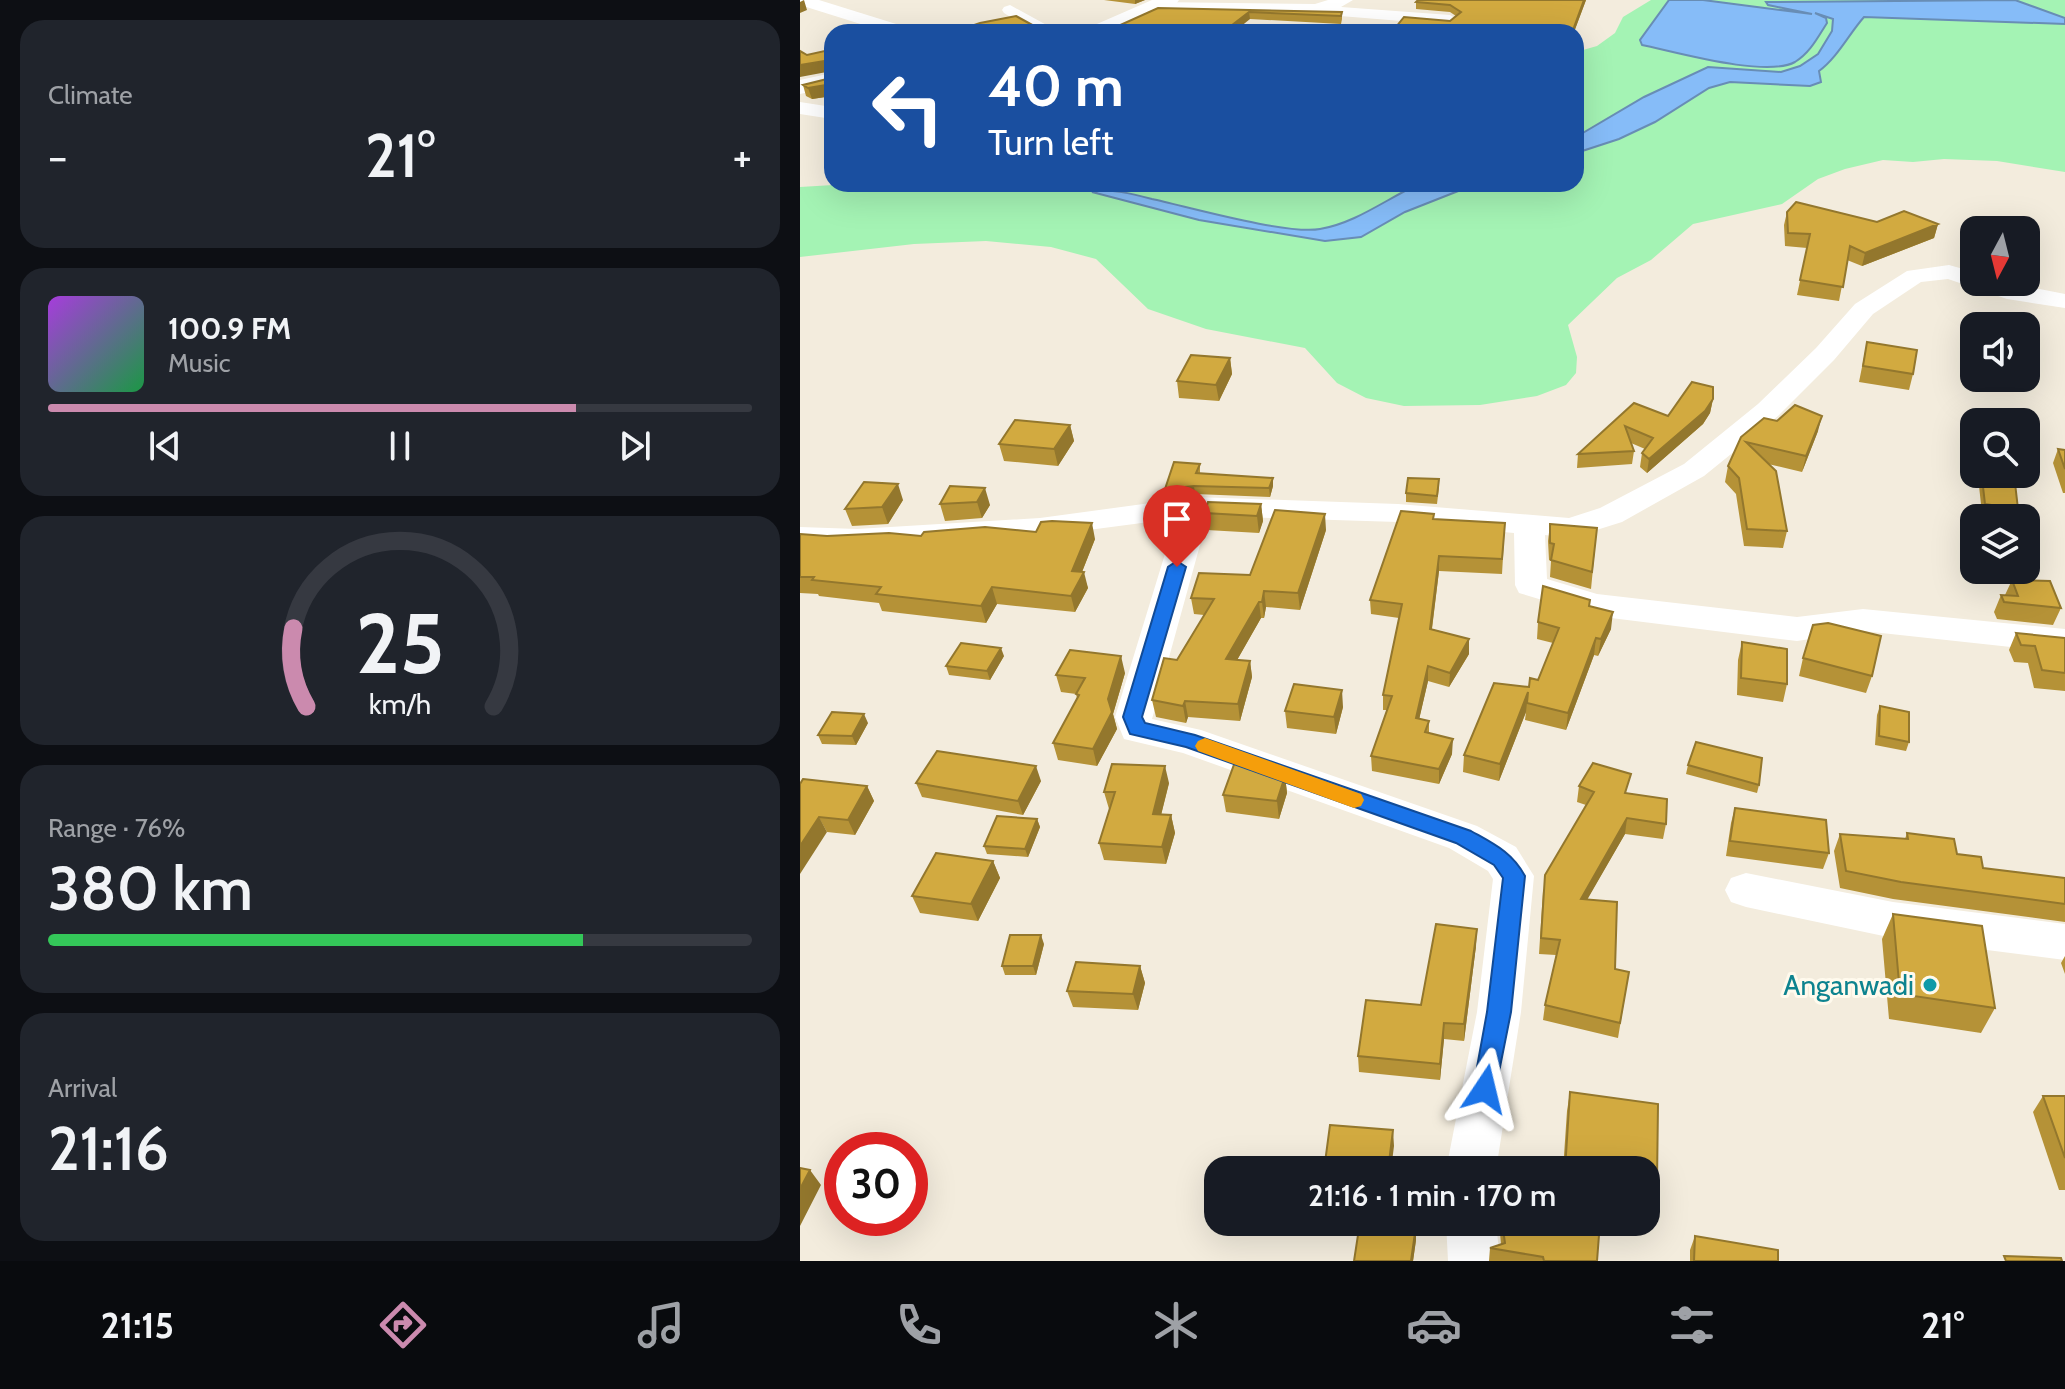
<!DOCTYPE html>
<meta charset="utf-8">
<style>
:root{--surface:#171b24;--page:#20242c;--text:#f1f3f6;--muted:#9ea1a6;--line:#363941;--accent:#cb8aae}
body{margin:0;font-family:Cabin,sans-serif;background:var(--page);color:var(--text);height:100vh;display:flex;flex-direction:column;font-size:30px;white-space:nowrap}
*{box-sizing:border-box;margin:0}
p{font-size:26px;color:var(--muted)}
.icon{flex:none;width:44px;height:44px;fill:none;stroke:currentColor;stroke-width:2;stroke-linecap:round;stroke-linejoin:round}
.map{position:relative;flex:1;overflow:hidden}
.panel{display:flex;flex-direction:column;gap:20px;padding:20px;background:#0d0f14;width:800px}
.panel>*{flex:none}
.banner{position:absolute;left:24px;top:24px;width:760px;height:168px;border-radius:24px;box-shadow:0 8px 32px #0002;background:#1a4fa0;color:#fff;overflow:hidden}
.needle{width:52px;rotate:187deg}
.buttons{position:absolute;left:1160px;top:216px;display:grid;gap:16px}
.buttons a{display:grid;place-items:center;width:80px;height:80px;border-radius:16px;background:var(--surface);box-shadow:0 8px 32px #0002;font-size:40px}
.speed{position:absolute;left:24px;top:1132px;display:flex;gap:16px;font-size:40px;font-weight:700;text-align:center}
.speed>*{display:grid;place-content:center;width:104px;height:104px;border-radius:50%;background:var(--surface);box-shadow:0 8px 32px #0002;line-height:1}
.speed .limit{border:12px solid #d22;background:#fff;color:#111}
.pin{position:absolute;display:grid;place-items:center;width:68px;height:68px;color:#fff;margin:-82px -34px;border-radius:50% 50% 50% 0;rotate:-45deg;box-shadow:0 0 8px #0007}
.pin .icon{rotate:45deg}
.me{position:absolute;width:88px;margin:-44px;rotate:10deg;stroke-linejoin:round;filter:drop-shadow(0 0 6px #0008)}
.turn{display:flex;align-items:center;gap:28px;height:168px;padding:0 32px;font-size:36px}
.turn .icon{width:104px;height:104px;stroke-width:2.5}
.turn b{display:block;font-size:56px;line-height:68px}
.big{font-size:60px;font-weight:600;line-height:1.1}
.panel .tile{flex:1;display:flex;flex-direction:column;justify-content:center;gap:12px;min-width:0;padding:0 28px;border-radius:24px;background:var(--page)}
.panel .dial{align-items:center;gap:0}
.dial svg{height:208px;overflow:visible;fill:none;stroke:var(--line);stroke-width:7;stroke-linecap:round;text-anchor:middle}
.dial text{fill:var(--text);stroke:none}
.song{display:flex;align-items:center;gap:24px}
.cover{width:96px;height:96px;border-radius:12px;background:linear-gradient(135deg,hsl(280 70% 55%),hsl(140 70% 35%))}
.played{height:8px;border-radius:4px;background:linear-gradient(90deg,var(--accent) 75%,var(--line) 75%)}
.keys{display:flex;justify-content:space-around;direction:ltr}
.heat{display:flex;justify-content:space-between;align-items:center;font-size:44px;direction:ltr}
.charge{height:12px;border-radius:6px;background:linear-gradient(90deg,#34c759 76%,var(--line) 0)}
.trip{position:absolute;left:404px;top:1156px;width:456px;height:80px;border-radius:24px;background:var(--surface);box-shadow:0 8px 32px #0002;font-weight:600;line-height:80px;text-align:center}
.dock{display:flex;height:128px;justify-content:space-around;align-items:center;background:#090b0e;color:var(--muted)}
.dock .icon{width:56px;height:56px}
.dock .selected{color:var(--accent)}
.dock b{font-size:36px;color:var(--text)}
main{display:flex;flex:1;min-height:0}
.map>svg:first-child{display:block}
</style>
<main>
<section class="panel">
<div class="tile"><p>Climate</p>
<div class="heat"><a>−</a><b class="big">21°</b><a>+</a></div>
</div>
<div class="tile">
<div class="song"><i class="cover"></i><div><b>100.9 FM</b><p>Music</p></div></div>
<div class="played"></div>
<div class="keys"><svg class="icon" aria-label="previous" viewBox="0 0 24 24"><path d="M18 5L8 12l10 7zM5 5v14"/></svg><svg class="icon" aria-label="pause" viewBox="0 0 24 24"><path d="M8 5v14M16 5v14"/></svg><svg class="icon" aria-label="next" viewBox="0 0 24 24"><path d="M6 5l10 7-10 7zM19 5v14"/></svg></div>
</div>
<div class="tile dial"><svg viewBox="0 0 100 80">
<path d="M14 69A42 42 0 1 1 86 69"/>
<path d="M14 69A42 42 0 0 1 9 39" stroke="#cb8aae"/>
<text x="50" y="56" font-size="32" font-weight="700">25</text>
<text x="50" y="72" font-size="11">km/h</text>
</svg></div>
<div class="tile"><p>Range · 76%</p><b class="big">380 km</b><div class="charge"></div></div>
<div class="tile"><p>Arrival</p><b class="big">21:16</b></div>
</section>
<div class="map">
<svg width="1265" height="1261" viewBox="0 0 1265 1261">
<rect width="100%" height="100%" fill="#f3ecdd"/>
<path fill="#a4f3b4" d="M851,0H1265V172L1197,161L1144,159L1113,162L1083,160L1045,169L1018,179L982,204L893,224L851,260L817,278L768,325L777,357L776,373L766,385L737,396L680,405L604,406L566,398L537,383L505,348L406,329L348,309L296,259L251,247L186,241L114,244L0,257V187L50,184H776V52L797,46L815,33L823,17Z"/>
<path fill="#86bcf8" stroke="#688db5" stroke-width="2" d="M869,0H903L1012,14L968,5L966,2L1215,0L1265,18V24L1064,17C1049,34 1037,58 1019,71L1021,82L1010,86L930,82L909,88L855,122L819,139L776,153V137L844,97L908,67L981,72L1000,66L1018,54L1032,31L1033,19L1015,13L1026,18L1027,23C1018,37 1010,53 995,62C966,78 876,52 842,45L840,40Z
M619,184H676L605,212L561,237L525,241L399,220L292,192C310,188 333,194 352,199C389,207 487,235 520,229C556,223 586,199 619,184Z"/>
<g fill="none" stroke-linecap="round" stroke-linejoin="round">
<path fill="#fff" fill-rule="evenodd" d="M0,0H19L109,28L112,32H86L0,5Z
M528,0H553L541,7L650,15L658,20L650,25L516,14L353,12L345,7L353,2L515,4Z
M210,5L252,28L255,32H234L204,13L202,10L204,7Z
M0,102L32,107V119L0,114Z
M1149,265L1174,272V282H1205L1265,294V308L1207,299L1148,279L1121,282L1073,314L1034,360L978,416L904,476L822,522L771,538L745,535L747,579L797,594L997,617L1063,609L1265,629V653L1063,631L997,641L795,616L719,593L715,585L714,533L598,522L408,516L352,719L401,730L677,826L716,847L734,876L721,1012L696,1170H646L677,1012L693,879L688,871L649,848L383,753L324,739L315,717L376,518C251,536 126,551 0,547V527L57,529L240,518L395,497L598,504L769,518L800,508L884,464L958,404L1016,348L1055,304L1107,271Z
M946,873L1093,902L1265,924V960L1093,938L946,907L931,902L925,890L931,878Z
M646,1222H696L700,1261H648Z"/>
<path fill="#fff" fill-rule="evenodd" d="M352,0H379L376,4L316,32H287L290,27Z
M32,73V87L0,94V80Z"/>
</g>
<path fill="#b59237" d="M304,0H345L335,4Z
M618,0H786L774,32H592L650,21L656,16L650,12L616,9V2Z
M358,8L542,12V19L541,24L450,19L316,27Z
M32,53V96L12,99L6,96L3,85L31,78V71L7,55Z
M987,212L1077,222L1138,224L1134,238L1062,266L1047,260L1039,301L997,295L1007,248L985,246L984,225Z
M1067,342L1113,374L1109,390L1059,382Z
M430,358L432,374L419,401L379,398L377,381Z
M913,399L910,413L903,424L847,473L840,467L842,453L845,449L831,443L834,451L832,464L777,468L778,454L834,403L868,416Z
M270,425L274,441L258,466L204,461L199,444Z
M1018,431L1002,472L968,464L987,531L983,548L944,546L936,494L925,482L928,466L941,437Z
M1258,449L1265,450V493H1263L1253,463Z
M400,464V474L473,478V486L470,497L395,494L366,498Z
M1182,478L1218,509L1214,517L1182,513L1179,486Z
M150,486L190,505L182,518L145,521L140,504Z
M639,487L637,504L606,502V493Z
M103,500L88,524L52,526L45,509Z
M461,504L463,521L459,533L407,530L405,513Z
M369,505L372,522L370,528L356,527L353,510Z
M634,519L705,523L702,574L639,571L632,629L669,639V654L649,687L628,681L619,719L629,721V733L652,754L639,784L572,771L571,756L588,710H583V695L599,618L571,614L570,600Z
M750,524L797,528L791,589L750,577L751,561L749,560L748,541Z
M526,530L500,610L466,607L464,618H461L437,660L450,661L452,677L440,721L388,717L386,723L356,717L352,700L404,615L394,614L391,598L450,575Z
M0,534L27,536L295,539L282,572L288,588L275,612L197,604L186,623L82,611L79,603L19,596L18,594L0,593Z
M1212,580L1261,608L1253,625L1197,619L1194,612L1201,595H1205Z
M789,606L811,629L798,656L794,655L766,730L725,720L726,712L699,781L663,772L664,755L729,687L738,680L753,643L737,639L738,622Z
M1216,633L1265,638V691L1234,688L1228,663L1214,662L1209,650Z
M942,642L987,684L983,702L937,695L938,660Z
M204,656L190,680L149,675L146,666Z
M1003,658L1072,676L1066,693L999,676Z
M325,673L313,714L317,729L297,766L258,760L253,743L277,698L276,694L261,692L256,675Z
M1080,706L1109,742L1106,751L1075,745L1077,715Z
M543,707L536,734L487,728L485,711Z
M68,723L56,745L22,744L18,735Z
M888,765L959,785L957,793L886,774Z
M485,776L487,793L479,819L426,812L423,795Z
M241,781L223,815L122,797L116,783Z
M369,783L361,815H371L375,833L366,864L304,860L299,843L310,809H309L304,792Z
M0,784L67,786L74,801L55,835L27,832Z
M779,786L827,793L866,824L863,839L825,834L787,899L815,969L829,972L818,1038L743,1020L745,1005L756,955L739,954L743,891L786,805L777,802Z
M935,808L1029,853L1023,869L926,856L931,823Z
M237,819L240,827L228,857L187,854L184,846Z
M1107,833L1157,854L1183,868L1265,878V922L1093,899L1040,888L1034,851L1040,834L1105,839Z
M193,861L200,878L178,921L120,913L112,896Z
M1093,914L1195,1008L1181,1033L1089,1019L1082,939Z
M244,944L236,975H205L202,966Z
M676,946L664,1041L644,1039L640,1080L559,1072L558,1056L621,1005Z
M1265,956V974L1261,963Z
M340,966L345,983L338,1010L273,1007L267,991Z
M770,1092L858,1104L857,1182L852,1201L846,1200V1170H763L767,1111Z
M1243,1096H1265V1190H1259L1233,1112Z
M523,1222H590L616,1226V1240L613,1261H554L560,1225Z
M699,1222H800L797,1261H689L690,1248L701,1244Z
M895,1236L978,1261H890V1250Z"/>
<path fill="#93772d" d="M4,0L7,10L0,13V2Z
M335,0H345L335,4Z
M784,0H786L774,32H773Z
M449,12L450,19L434,32H423Z
M31,60L32,71L0,77V65Z
M32,84V96L12,99L8,88Z
M1138,224L1134,238L1062,266L1065,253Z
M430,358L432,374L419,401L416,385Z
M913,399L910,413L903,424L847,473L849,459Z
M1022,416L1018,431L1002,472L1006,456Z
M270,425L274,441L258,466L254,449Z
M473,478V486L470,497L469,488Z
M98,484L103,500L88,524L82,507Z
M394,486L395,494L366,498L365,489Z
M185,488L190,505L182,518L177,502Z
M461,504L463,521L459,533L457,516Z
M369,505L372,522L370,528L367,511Z
M525,514L526,530L500,610L498,593Z
M292,523L295,539L276,587L272,571Z
M639,556V571L630,643V629Z
M284,572L288,588L275,612L271,596Z
M192,587L197,604L186,623L181,606Z
M464,591L466,607L464,618L462,602Z
M459,602L461,618L428,676L426,659Z
M813,612L811,629L798,656L801,639Z
M796,638L794,655L766,730L768,713Z
M669,639V654L649,687L650,673Z
M201,648L204,656L190,680L187,671Z
M321,656L325,673L313,714L317,729L297,766L293,749Z
M450,661L452,677L440,721L438,704Z
M628,666V681L616,733V718Z
M542,690L543,707L536,734L534,717Z
M728,692L726,712L699,781L700,764Z
M385,701L388,717L386,723L383,706Z
M64,714L68,723L56,745L52,736Z
M653,739L652,754L639,784V769Z
M236,766L241,781L223,815L218,801Z
M365,766L369,783L357,831L353,814Z
M485,776L487,793L479,819L477,801Z
M67,786L74,801L55,835L48,820Z
M371,815L375,833L366,864L362,847Z
M19,817L27,832L0,874V846Z
M827,818L825,834L779,914L781,899Z
M237,819L240,827L228,857L225,849Z
M193,861L200,878L178,921L171,904Z
M677,929L676,946L664,1041V1024Z
M241,935L244,944L236,975L233,966Z
M340,966L345,983L338,1010L333,994Z
M644,1023V1039L640,1080V1064Z
M593,1130L594,1146L591,1170H588Z
M10,1170L21,1185L0,1226V1189Z
M616,1226V1240L613,1261H611Z"/>
<path fill="#d2aa40" stroke="#93772d" stroke-width="2" d="M618,0H784L773,30L731,27L726,32H702L671,28L667,32H592L604,17L650,21L661,12L650,5L616,2Z
M358,8L542,12L541,16L449,12L423,32H296L304,28L316,27Z
M216,16L245,32H154L180,23Z
M29,50L32,53V84L8,88L3,85L31,78V60L0,65V51L7,55Z
M996,202L1077,222L1104,211L1138,224L1065,253L1050,246L1043,287L1000,280L1010,234L988,233L987,212Z
M1067,342L1117,350L1113,374L1063,366Z
M391,355L430,358L416,385L377,381Z
M892,382L913,387V399L905,411L849,459L842,453L853,438L825,426L834,451L778,454L834,403L868,416Z
M995,405L1022,416L1006,456L946,442L976,471L987,531L947,529L939,478L928,466L941,437L964,418L977,421Z
M215,420L270,425L254,449L199,444Z
M1258,449L1265,450V469Z
M374,462L400,464L396,473L473,478L469,488L394,486L365,489Z
M608,478L639,479L637,496L606,493Z
M1182,478L1215,483L1218,509L1185,504Z
M64,482L98,484L82,507L45,509Z
M150,486L185,488L177,502L140,504Z
M408,502L461,504L457,516L405,513Z
M369,505L367,511L353,510L354,507Z
M475,510L525,514L498,593L464,591L462,602H459L426,659L450,661L438,704L385,701L383,706L352,700L364,658L377,660L414,599L391,598L399,573L450,575Z
M601,511L634,514L633,519L705,523L702,559L639,556L630,629L669,639L650,673L628,666L616,718L629,721L625,732L653,739L639,769L571,756L592,696L583,695L602,604L570,600Z
M252,521L292,523L272,571L284,572L271,596L192,587L181,606L76,594L81,587L12,580L14,577H0V534L27,536L89,533L121,536L124,532L185,527L236,532L241,522Z
M750,524L797,528L792,572L751,560L754,544L750,543Z
M1212,580L1250,581L1261,608L1204,602L1201,595L1218,596Z
M743,586L790,600L789,606L813,612L801,639L796,638L768,713L727,703L728,692L700,764L664,755L694,683L729,687L730,678L738,680L759,628L738,622Z
M1028,623L1081,636L1072,676L1003,658L1013,625Z
M1216,633L1265,638V673L1242,670L1235,646L1221,645Z
M942,642L987,649V684L941,678Z
M161,643L201,648L187,671L146,666Z
M270,650L321,656L308,699L312,712L293,749L253,743L279,695L276,694L285,678L256,675Z
M494,684L542,690L534,717L485,711Z
M1080,706L1109,712V742L1079,736Z
M32,712L64,714L52,736L18,735Z
M896,742L962,758L959,785L888,765Z
M137,751L236,766L218,801L116,783Z
M436,759L485,776L477,801L423,795Z
M793,763L831,774L825,793L867,799L866,824L827,818L781,899L817,902L815,969L829,972L820,1023L745,1005L760,940L741,938L745,875L794,792L779,786Z
M312,764L365,766L353,814L371,815L362,847L299,843L315,792H304Z
M3,779L67,786L48,820L19,817L0,846V784Z
M935,808L1026,820L1029,853L930,841Z
M197,816L237,819L225,849L184,846Z
M1107,833L1154,839L1157,854L1181,857L1183,868L1265,878V904L1101,882L1046,871L1040,834L1108,839Z
M136,853L193,861L171,904L112,896Z
M1093,914L1182,926L1195,1008L1100,994Z
M636,924L677,929L664,1024L644,1023L640,1064L558,1056L566,1000L621,1005Z
M210,935H241L233,966H202Z
M276,962L340,966L333,994L267,991Z
M770,1092L858,1104L857,1182L846,1181V1170H765Z
M1243,1096H1265V1158Z
M530,1125L593,1130L588,1170H524Z
M0,1168L10,1170L0,1189Z
M560,1222H590L616,1226L611,1261H554Z
M702,1222H800L797,1261H744L743,1257L690,1248L705,1243Z
M895,1236L978,1250V1261H894Z
M1204,1256L1261,1258L1262,1261H1206Z"/>
<path fill="#1a73e8" stroke="#114b97" stroke-width="2" d="M377,561L386,567L342,717L345,723L395,735L671,831C694,844 712,852 725,876L711,1012L694,1097L685,1101L677,1097L673,1089L687,1012L703,878L694,865L656,843L386,747L330,734L323,717L368,567Z"/>
<path fill="#f59e0b" d="M405,738L561,794L564,800L561,806L554,808L398,751L395,746L398,741Z"/>
<circle fill="#0f9aa8" stroke="#fffaed" stroke-width="3" cx="1130" cy="985" r="8"/>
<g text-anchor="middle" dominant-baseline="central" stroke-width="6" stroke-linejoin="round" paint-order="stroke">
<g font-size="28" fill="#0d838f" stroke="#fffaed" text-anchor="end">
<text x="1114" y="985">Anganwadi</text>
</g>
</g>
</svg>
<div class="buttons">
<a><svg class="needle" viewBox="-14 -14 28 28"><path d="M0-13l5 13h-10z" fill="#e53935"/><path d="M0 13l5-13h-10z" fill="#9ea1a6"/></svg></a>
<a><svg class="icon" aria-label="sound" viewBox="0 0 24 24"><path d="M4 9h4l5-4v14l-5-4H4zM17 9q2 3 0 6"/></svg></a>
<a><svg class="icon" aria-label="search" viewBox="0 0 24 24"><circle cx="10" cy="10" r="6"/><path d="M15 15l6 6"/></svg></a>
<a><svg class="icon" aria-label="layers" viewBox="0 0 24 24"><path d="M12 4l9 5-9 5-9-5zM3 14l9 5 9-5"/></svg></a>
</div>
<div class="speed"><div class="limit">30</div></div>
<div class="pin" style="left:377px;top:567px;background:#d93025"><svg class="icon" aria-label="arrive" viewBox="0 0 24 24"><path d="M6 21V4h12l-3 4 3 4H6"/></svg></div>
<svg class="me" style="left:685px;top:1089px" viewBox="-20 -20 40 40"><path d="M0-17L14 15 0 8-14 15z" fill="#1a73e8" stroke="#fff" stroke-width="4"/></svg>
<div class="trip">21:16 · 1 min · 170 m</div>
<div class="banner">
<div class="turn"><svg class="icon" aria-label="left" viewBox="0 0 24 24"><path d="M17 20v-9H6M10 6l-5 5 5 5"/></svg><div><b>40 m</b>Turn left</div></div>
</div>
</div>
</main>
<nav class="dock">
<b>21:15</b>
<svg class="icon selected" aria-label="directions" viewBox="0 0 24 24"><path d="M12 3l9 9-9 9-9-9zM9 14v-3h6M13 9l2 2-2 2"/></svg>
<svg class="icon" aria-label="music" viewBox="0 0 24 24"><path d="M9 18V5l10-2v13"/><circle cx="6" cy="18" r="3"/><circle cx="16" cy="16" r="3"/></svg>
<svg class="icon" aria-label="phone" viewBox="0 0 24 24"><path d="M5 4h4l2 5-3 2q2 4 5 5l2-3 5 2v4C11 20 4 13 5 4z"/></svg>
<svg class="icon" aria-label="climate" viewBox="0 0 24 24"><path d="M12 3v18M4 7l16 10M4 17L20 7"/></svg>
<svg class="icon" aria-label="car" viewBox="0 0 24 24"><path d="M5 17H2v-5l4-1 3-4h7l3 4 3 1v5h-3M9 17h6M6 11h13"/><circle cx="7" cy="17" r="2"/><circle cx="17" cy="17" r="2"/></svg>
<svg class="icon" aria-label="filters" viewBox="0 0 24 24"><path d="M4 7h16M4 17h16"/><circle cx="9" cy="7" r="2"/><circle cx="15" cy="17" r="2"/></svg>
<b>21°</b>
</nav>
